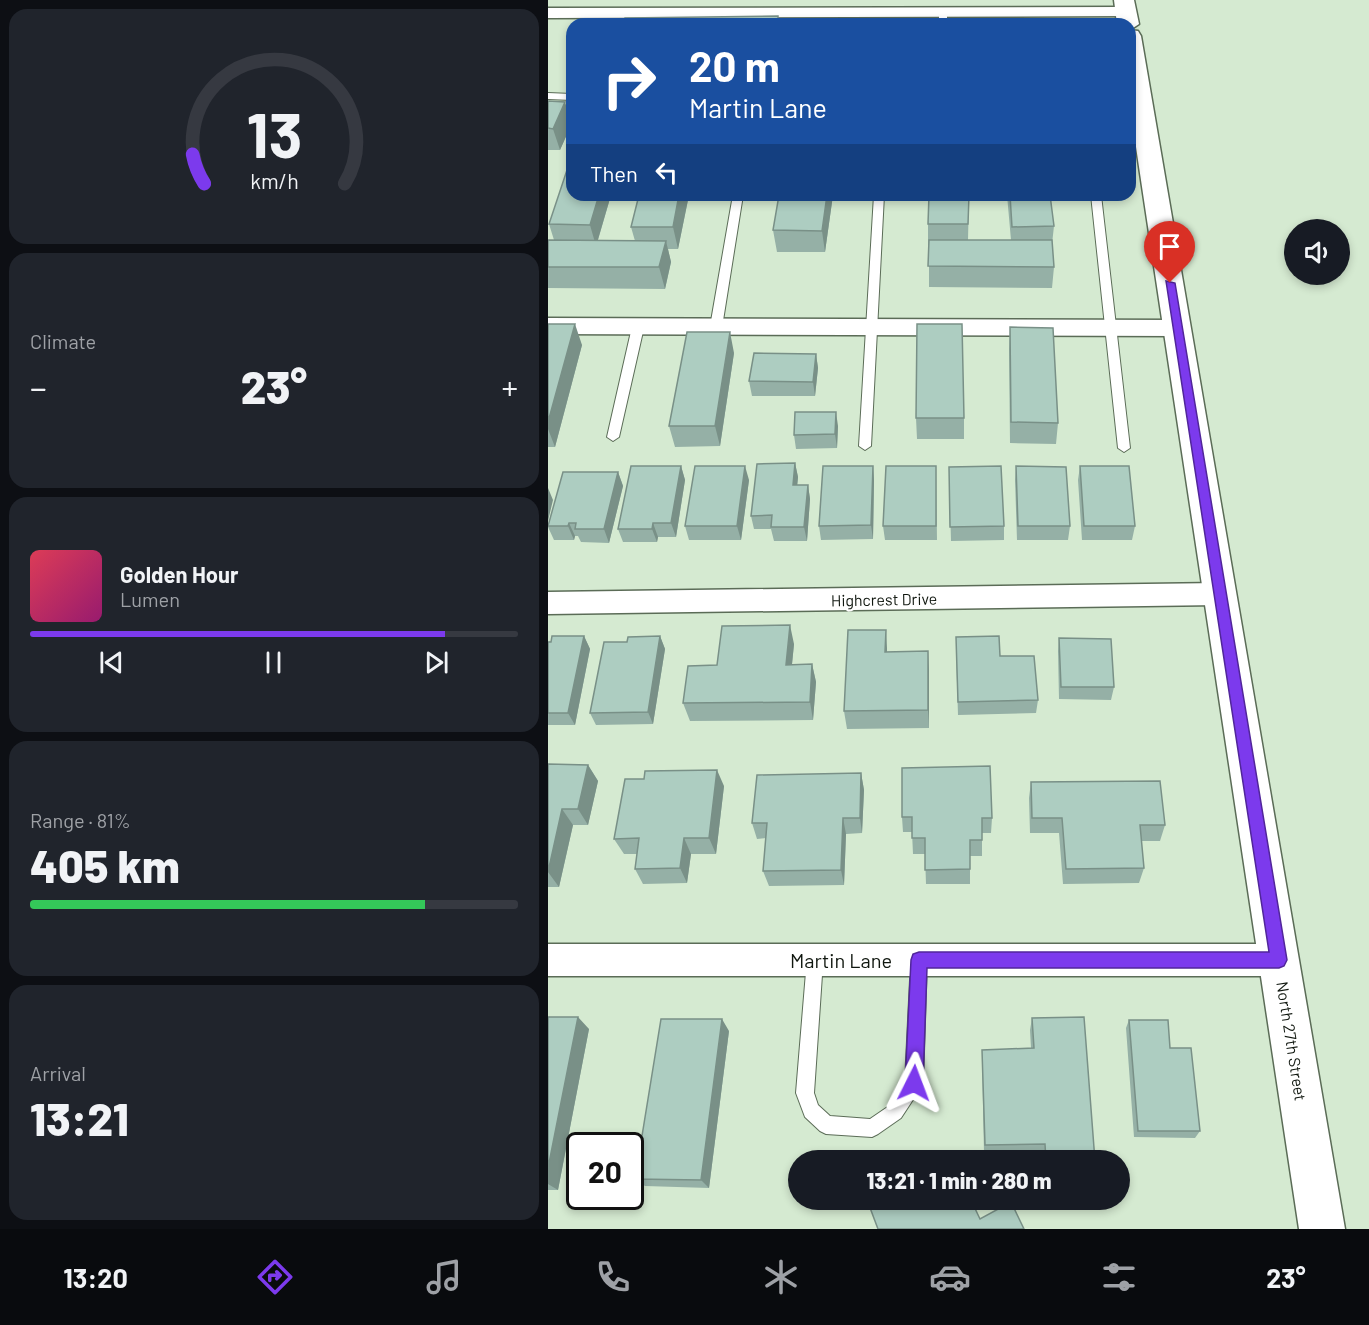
<!DOCTYPE html>
<meta charset="utf-8">
<style>
:root{--surface:#171b24;--page:#20242c;--text:#f1f3f6;--muted:#9ea1a6;--line:#363941;--accent:#7c3aed}
body{margin:0;font-family:Barlow,sans-serif;background:var(--page);color:var(--text);height:100vh;display:flex;flex-direction:column;font-size:22px;white-space:nowrap}
*{box-sizing:border-box;margin:0}
p{font-size:20px;color:var(--muted)}
.icon{flex:none;width:33px;height:33px;fill:none;stroke:currentColor;stroke-width:2;stroke-linecap:round;stroke-linejoin:round}
.map{position:relative;flex:1;overflow:hidden}
.details{display:flex;flex-direction:column;gap:9px;padding:9px;background:#0d0f14;width:548px}
.details>*{flex:none}
.banner{position:absolute;left:18px;top:18px;width:570px;height:183px;border-radius:18px;box-shadow:0 3px 9px #0003;background:#1a4fa0;color:#fff;overflow:hidden}
.controls{position:absolute;left:736px;top:219px;display:grid;gap:12px}
.controls a{display:grid;place-items:center;width:66px;height:66px;border-radius:50%;background:var(--surface);box-shadow:0 3px 9px #0003;font-size:30px}
.speed{position:absolute;left:18px;top:1132px;display:flex;gap:12px;font-size:30px;font-weight:700;text-align:center}
.speed>*{display:grid;place-content:center;width:78px;height:78px;border-radius:50%;background:var(--surface);box-shadow:0 3px 9px #0003;line-height:1}
.speed .limit{border:3px solid #111;border-radius:9px;background:#fff;color:#111}
.pin{position:absolute;display:grid;place-items:center;width:51px;height:51px;color:#fff;margin:-62px -26px;border-radius:50% 50% 50% 0;rotate:-45deg;box-shadow:0 0 6px #0007}
.pin .icon{rotate:45deg}
.me{position:absolute;width:66px;margin:-33px;rotate:3deg;stroke-linejoin:round;filter:drop-shadow(0 0 4px #0008)}
.turn{display:flex;align-items:center;gap:21px;height:126px;padding:0 24px;font-size:27px}
.turn .icon{width:78px;height:78px;stroke-width:2.5}
.turn b{display:block;font-size:42px;line-height:51px}
.then{display:flex;align-items:center;height:57px;padding:0 24px;background:#0003;gap:12px;font-size:22px}
.big{font-size:45px;font-weight:800;line-height:1.1}
.details .widget{flex:1;display:flex;flex-direction:column;justify-content:center;gap:9px;min-width:0;padding:0 21px;border-radius:18px;background:var(--page)}
.details .dial{align-items:center;gap:0}
.dial svg{height:156px;overflow:visible;fill:none;stroke:var(--line);stroke-width:7;stroke-linecap:round;text-anchor:middle}
.dial text{fill:var(--text);stroke:none}
.song{display:flex;align-items:center;gap:18px}
.cover{width:72px;height:72px;border-radius:9px;background:linear-gradient(135deg,hsl(350 70% 55%),hsl(320 70% 35%))}
.played{height:6px;border-radius:3px;background:linear-gradient(90deg,var(--accent) 85%,var(--line) 85%)}
.keys{display:flex;justify-content:space-around;direction:ltr}
.heat{display:flex;justify-content:space-between;align-items:center;font-size:33px;direction:ltr}
.charge{height:9px;border-radius:4px;background:linear-gradient(90deg,#34c759 81%,var(--line) 0)}
.trip{position:absolute;left:240px;top:1150px;width:342px;height:60px;border-radius:30px;background:var(--surface);box-shadow:0 3px 9px #0003;font-weight:800;line-height:60px;text-align:center}
.tab-bar{display:flex;height:96px;justify-content:space-around;align-items:center;background:#090b0e;color:var(--muted)}
.tab-bar .icon{width:42px;height:42px}
.tab-bar .on{color:var(--accent)}
.tab-bar b{font-size:27px;color:var(--text)}
main{display:flex;flex:1;min-height:0}
.map>svg:first-child{display:block}
</style>
<main>
<section class="details">
<div class="widget dial"><svg viewBox="0 0 100 80">
<path d="M14 69A42 42 0 1 1 86 69"/>
<path d="M14 69A42 42 0 0 1 8 54" stroke="#7c3aed"/>
<text x="50" y="56" font-size="32" font-weight="700">13</text>
<text x="50" y="72" font-size="11">km/h</text>
</svg></div>
<div class="widget"><p>Climate</p>
<div class="heat"><a>−</a><b class="big">23°</b><a>+</a></div>
</div>
<div class="widget">
<div class="song"><i class="cover"></i><div><b>Golden Hour</b><p>Lumen</p></div></div>
<div class="played"></div>
<div class="keys"><svg class="icon" aria-label="previous" viewBox="0 0 24 24"><path d="M18 5L8 12l10 7zM5 5v14"/></svg><svg class="icon" aria-label="pause" viewBox="0 0 24 24"><path d="M8 5v14M16 5v14"/></svg><svg class="icon" aria-label="next" viewBox="0 0 24 24"><path d="M6 5l10 7-10 7zM19 5v14"/></svg></div>
</div>
<div class="widget"><p>Range · 81%</p><b class="big">405 km</b><div class="charge"></div></div>
<div class="widget"><p>Arrival</p><b class="big">13:21</b></div>
</section>
<div class="map">
<svg width="822" height="1229" viewBox="0 0 822 1229">
<rect width="100%" height="100%" fill="#d5ead1"/>
<g fill="none" stroke-linecap="round" stroke-linejoin="round">
<g stroke="#5b6c57" stroke-width="2">
<path id="lane" d="M395,10L399,13V24H391V13Z
M0,93L24,94V100L0,99Z
M185,195H195L174,327L168,331L162,327Z
M326,195H336L323,446L317,450L311,446Z
M543,195H553L582,448L576,452L570,448Z
M90,323L96,327L71,437L65,441L59,437L84,327Z
M267,952L273,954L275,960L266,1093L270,1105L282,1116L322,1119L341,1106L357,1081L363,960L365,954L371,952L377,954L379,960L375,1083L372,1089L353,1118L330,1134L324,1137L278,1134L272,1131L257,1117L248,1093L259,960L261,954Z"/>
</g>
<g stroke="#5b6c57" stroke-width="3">
<path id="street" d="M578,7L587,12L584,16L0,18V8Z
M0,318L629,320L637,323L640,328L637,333L629,336L0,334Z
M671,583L680,586L684,594L680,602L671,605L0,614V592Z
M0,944H731L743,949L747,960L743,971L731,976H0Z"/>
</g>
<g stroke="#5b6c57" stroke-width="3">
<path id="secondary" d="M566,0H586L591,24L582,30L590,31L593,36L797,1229H751L582,107V24H569Z"/>
</g>
<use href="#lane" fill="#fff" fill-rule="evenodd"/>
<use href="#street" fill="#fff" fill-rule="evenodd"/>
<use href="#secondary" fill="#fff" fill-rule="evenodd"/>
</g>
<path fill="#95b0a6" d="M0,101L24,123L12,150H0Z
M24,195H63L50,240L87,241L83,227L91,195H141L130,249H120L123,262L117,289L0,288V240H6L1,224Z
M285,195L277,252H229L225,230Z
M421,195L420,240H463L459,195H502L506,226L504,244L506,267L504,288L381,287V245H380V224Z
M0,324L34,345L7,447H0Z
M462,327L510,423L508,444L462,443L461,349Z
M186,353L172,446L127,447L121,426Z
M268,354L270,368L267,396H204L201,381Z
M368,418H416V439H369Z
M290,426L289,448L248,449L246,435Z
M247,463L250,477L249,485H260L262,499L259,541H226L223,529H206L203,516Z
M133,466L137,480L128,537H110L109,542H75L70,529Z
M325,466L326,480L325,539L273,540L271,526Z
M388,466L389,540H337L335,526Z
M468,466L522,526L520,540H469L467,480Z
M532,466L587,526L584,540H534L530,480Z
M401,467L456,526V540L403,541Z
M70,472L75,486L61,543L33,542L30,536H27L26,540H6L0,527V524Z
M201,480L193,540H141L137,526Z
M36,636L42,649L27,725H0V642Z
M112,636L117,649L105,724L48,725L42,713L79,642Z
M511,638L566,687L563,700L511,699L510,651Z
M246,644L244,665L264,664L268,682L265,720L142,721L135,703L169,665Z
M339,648V652L380,651L381,728L299,729L296,711Z
M408,650L452,656L490,700L488,713L410,715Z
M0,764L40,765L50,781L40,825H25L11,887H0Z
M313,773L316,790L314,833L298,834L296,885L221,886L215,871L218,838L209,839L204,823Z
M483,782L617,825L612,841H593L596,868L591,883L515,884L511,833H482L481,798Z
M176,786L168,854H143L139,883L95,884L87,869L89,854H76L66,839Z
M354,817L444,818L443,833H434V856H422V884H378L377,854H365L364,832H355Z
M0,1017L41,1029L10,1190H0Z
M484,1018L547,1161H495V1153H436L434,1060V1050L483,1048L482,1030Z
M581,1020L652,1131L647,1138L586,1137L578,1028Z
M181,1031L161,1188L97,1186L87,1179Z"/>
<path fill="#799087" d="M17,102L24,123L12,150L5,129Z
M51,195H63L48,246L42,225Z
M131,195H141L130,249L125,227Z
M279,195H285L277,252L274,231Z
M118,241L123,262L117,289L111,267Z
M27,324L34,345L7,447L0,429V422Z
M182,332L186,353L172,446L167,426Z
M268,354L270,368L267,396L265,382Z
M288,412L290,426L289,448L287,434Z
M247,463L250,477L248,499L245,485Z
M133,466L137,480L128,537L123,523Z
M197,466L201,480L193,540L189,526Z
M325,466L326,480L325,539L323,525Z
M70,472L75,486L61,543L56,529Z
M260,485L262,499L259,541L256,527Z
M0,488L5,500L0,521Z
M21,523L27,536L26,540L20,526Z
M105,523L110,537L109,542L104,529Z
M242,625L246,644L242,683L238,665Z
M338,630L339,648V670L337,652Z
M36,636L42,649L27,725L20,713Z
M112,636L117,649L105,724L100,712Z
M380,651L381,670V728L380,710Z
M264,664L268,682L265,720L262,702Z
M40,765L50,781L40,825L30,809Z
M169,770L176,786L168,854L161,838Z
M313,773L316,790L314,833L312,818Z
M14,809L25,825L11,887L0,872Z
M295,818L298,834L296,885L293,870Z
M136,838L143,854L139,883L132,868Z
M30,1017L41,1029L10,1190L0,1184V1168Z
M174,1019L181,1031L161,1188L153,1180Z"/>
<path fill="#adcdc1" stroke="#799087" stroke-width="1.5" d="M230,16V24H76L77,18Z
M0,101L17,102L5,129L0,128Z
M24,155V195H51L42,225L1,224Z
M91,195H131L125,227H83Z
M231,195H279L274,231L225,230Z
M381,195H421L420,224H380Z
M462,195H502L506,226L464,227Z
M0,240L118,241L111,267H0Z
M381,240H504L506,267L380,266Z
M0,324H27L0,422Z
M369,324H414L416,418H368Z
M462,327L505,328L510,423L463,422Z
M139,332H182L167,426H121Z
M206,353L268,354L265,382L201,381Z
M247,412H288L287,434L246,435Z
M247,463L245,485H260L256,527H223L224,515L203,516L209,464Z
M83,466H133L123,523H105L104,529H70Z
M147,466H197L189,526H137Z
M275,466H325L323,525L271,526Z
M338,466H388V526H335Z
M453,466L456,526L402,527L401,467Z
M468,466L518,467L522,526H470Z
M532,466H581L587,526H536Z
M15,472H70L56,529H27L28,523H21L20,526H0Z
M242,625L238,665L264,664L262,702L135,703L140,666L169,665L174,626Z
M300,630H338L337,652L380,651V710L296,711Z
M4,636H36L20,713H0V642H3Z
M112,636L100,712L42,713L56,642H79L80,637Z
M451,636L452,656H486L490,700L410,702L408,637Z
M511,638L563,639L566,687H513Z
M0,764L40,765L30,809H14L0,872Z
M442,766L444,818H434V840H422V869L377,870V838H364V817H354V768Z
M169,770L161,838H136L132,868L87,869L91,838L66,839L77,779H96L97,771Z
M313,773L312,818H295L293,870L215,871L219,823H204L209,775Z
M612,781L617,825H592L596,868L518,869L514,818H484L483,782Z
M0,1017H30L0,1168Z
M536,1017L547,1161H498L497,1144L437,1145L434,1050L486,1048L484,1018Z
M113,1019H174L153,1180L87,1179Z
M581,1020H620L622,1048H643L652,1131H590Z
M331,1200H423L432,1219L463,1202L476,1229H330L321,1205Z"/>
<path fill="#7c3aed" stroke="#51269a" stroke-width="1.5" d="M618,281L627,283L739,960L736,966L731,968H379L375,1083L372,1089L366,1091L360,1089L357,1083L363,960L365,954L371,952H721Z"/>
<g text-anchor="middle" dominant-baseline="central" stroke-width="4.5" stroke-linejoin="round" paint-order="stroke">
<g font-size="16" fill="#10170f" stroke="#fff">
<text transform="translate(336 599) rotate(-1)">Highcrest Drive</text>
<text transform="translate(744 1041) rotate(81)">North 27th Street</text>
</g>
<g font-size="20" fill="#10170f" stroke="#fff">
<text x="293" y="960">Martin Lane</text>
</g>
</g>
</svg>
<div class="controls">
<a><svg class="icon" aria-label="sound" viewBox="0 0 24 24"><path d="M4 9h4l5-4v14l-5-4H4zM17 9q2 3 0 6"/></svg></a>
</div>
<div class="speed"><div class="limit">20</div></div>
<div class="pin" style="left:622px;top:283px;background:#d93025"><svg class="icon" aria-label="arrive" viewBox="0 0 24 24"><path d="M6 21V4h12l-3 4 3 4H6"/></svg></div>
<svg class="me" style="left:366px;top:1083px" viewBox="-20 -20 40 40"><path d="M0-17L14 15 0 8-14 15z" fill="#7c3aed" stroke="#fff" stroke-width="4"/></svg>
<div class="trip">13:21 · 1 min · 280 m</div>
<div class="banner">
<div class="turn"><svg class="icon" aria-label="right" viewBox="0 0 24 24"><path d="M7 20v-9h11M14 6l5 5-5 5"/></svg><div><b>20 m</b>Martin Lane</div></div>
<div class="then">Then<svg class="icon" aria-label="left" viewBox="0 0 24 24"><path d="M17 20v-9H6M10 6l-5 5 5 5"/></svg></div>
</div>
</div>
</main>
<nav class="tab-bar">
<b>13:20</b>
<svg class="icon on" aria-label="directions" viewBox="0 0 24 24"><path d="M12 3l9 9-9 9-9-9zM9 14v-3h6M13 9l2 2-2 2"/></svg>
<svg class="icon" aria-label="music" viewBox="0 0 24 24"><path d="M9 18V5l10-2v13"/><circle cx="6" cy="18" r="3"/><circle cx="16" cy="16" r="3"/></svg>
<svg class="icon" aria-label="phone" viewBox="0 0 24 24"><path d="M5 4h4l2 5-3 2q2 4 5 5l2-3 5 2v4C11 20 4 13 5 4z"/></svg>
<svg class="icon" aria-label="climate" viewBox="0 0 24 24"><path d="M12 3v18M4 7l16 10M4 17L20 7"/></svg>
<svg class="icon" aria-label="car" viewBox="0 0 24 24"><path d="M5 17H2v-5l4-1 3-4h7l3 4 3 1v5h-3M9 17h6M6 11h13"/><circle cx="7" cy="17" r="2"/><circle cx="17" cy="17" r="2"/></svg>
<svg class="icon" aria-label="filters" viewBox="0 0 24 24"><path d="M4 7h16M4 17h16"/><circle cx="9" cy="7" r="2"/><circle cx="15" cy="17" r="2"/></svg>
<b>23°</b>
</nav>
